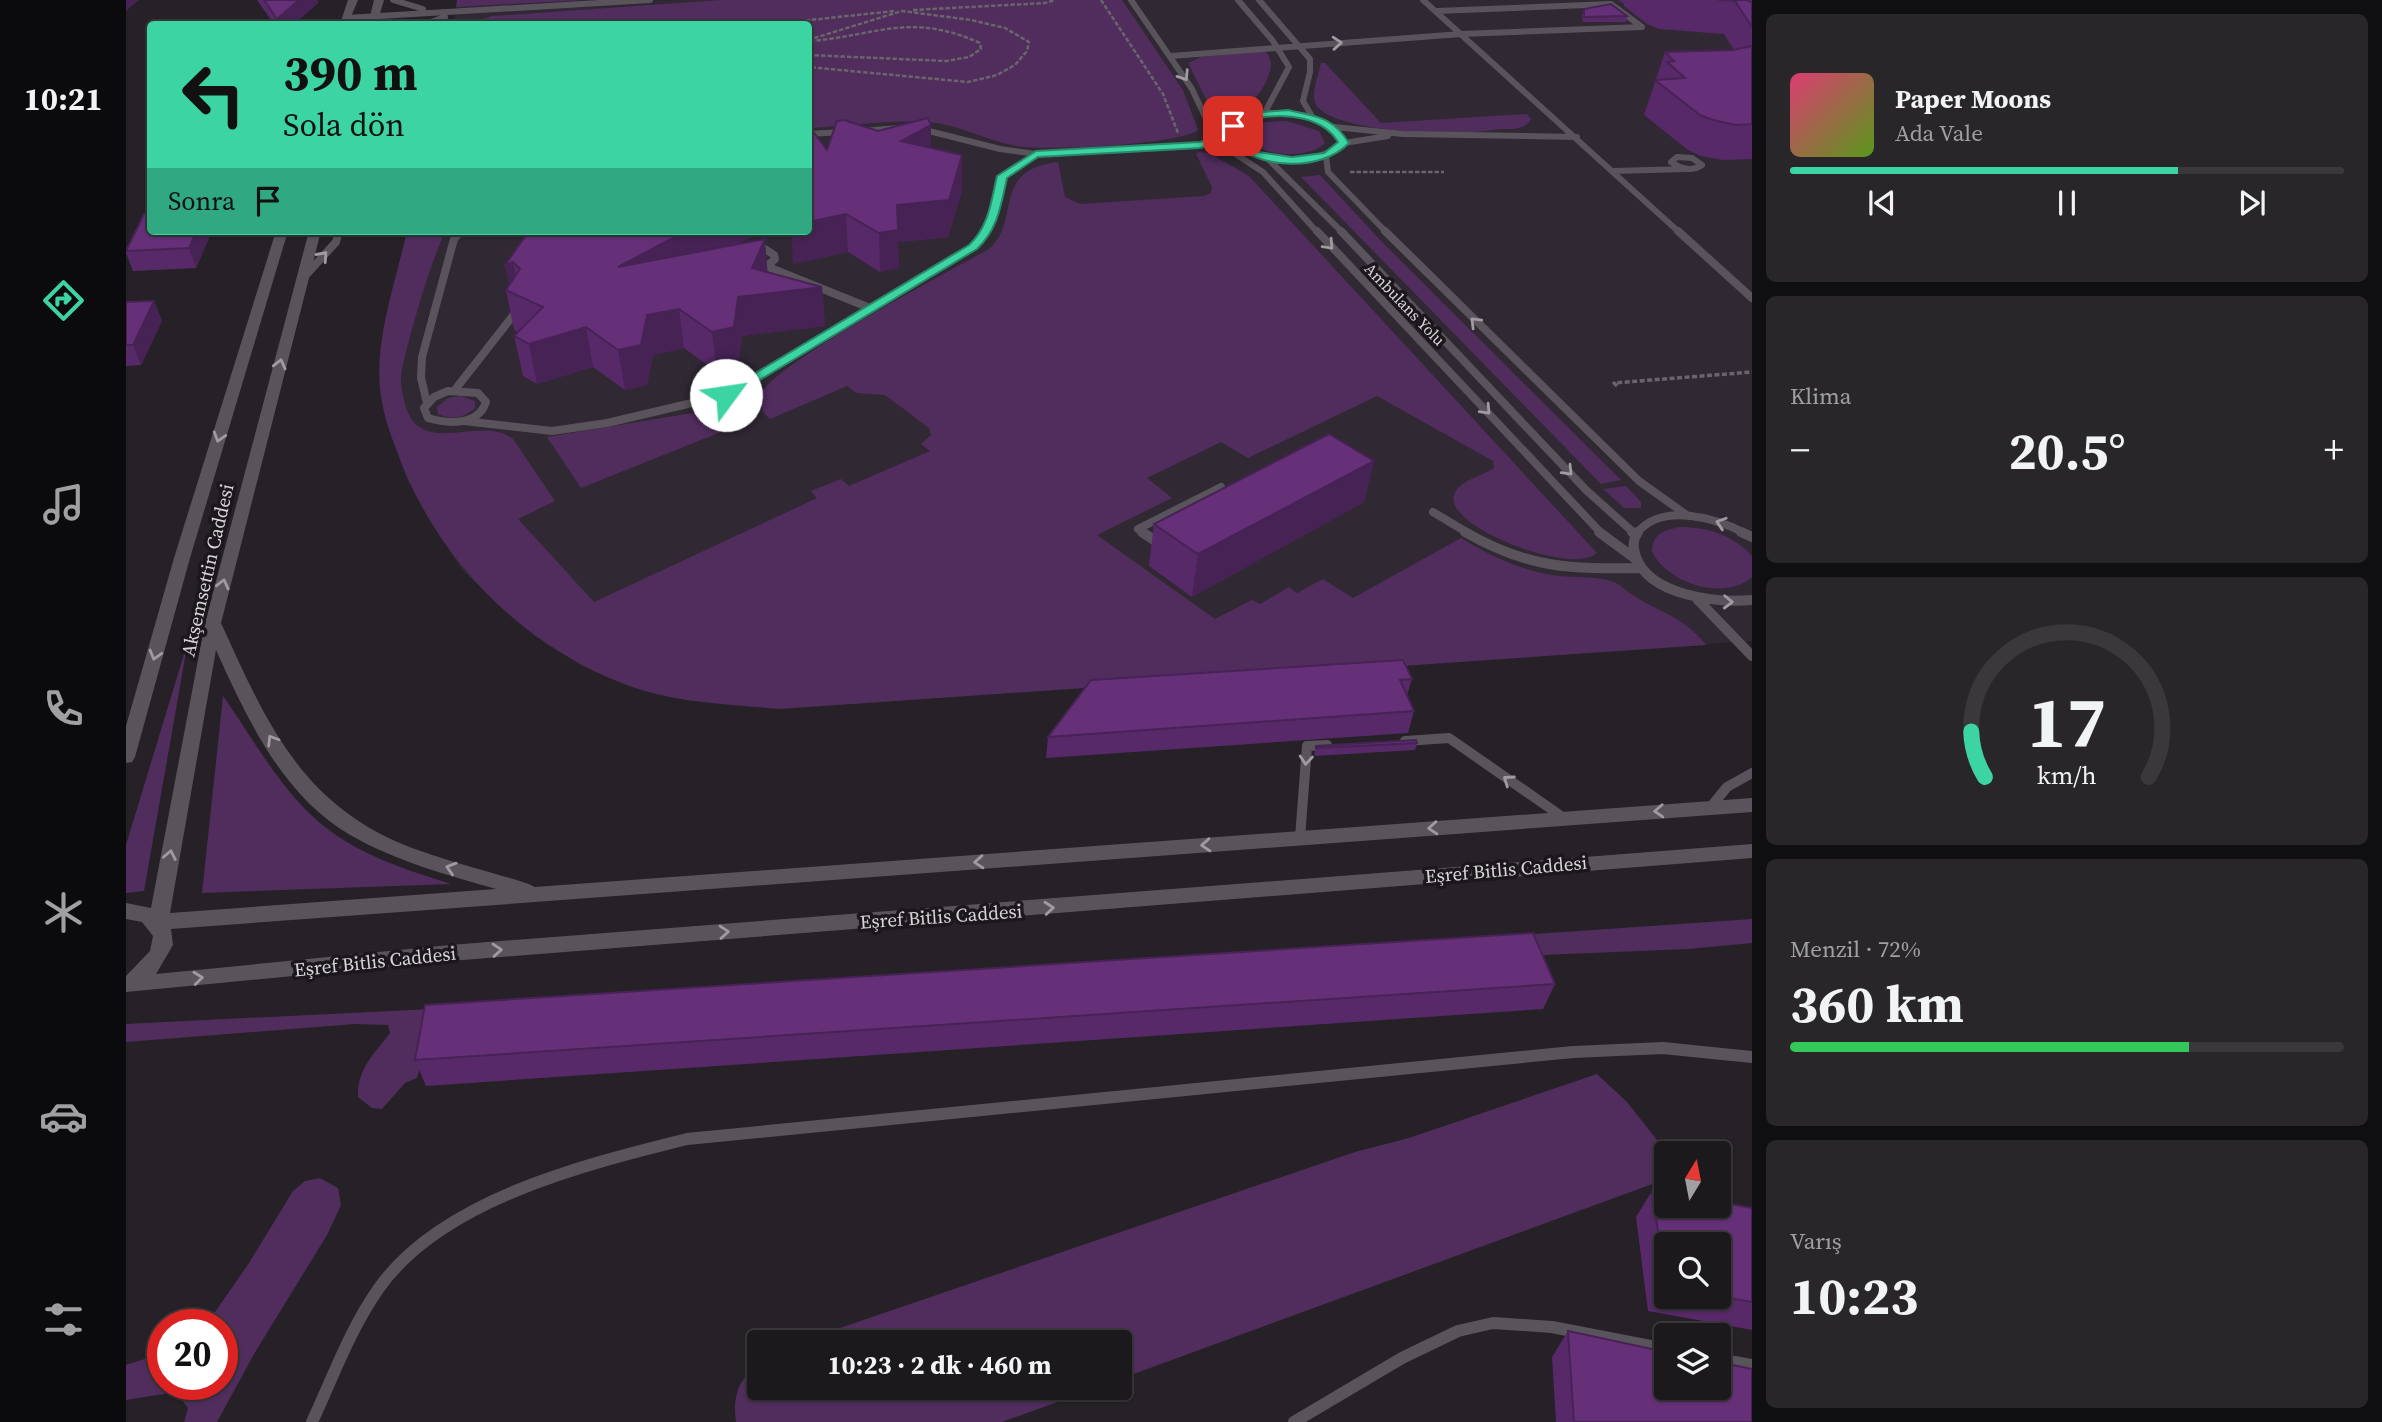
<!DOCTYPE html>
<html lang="tr">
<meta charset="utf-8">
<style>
:root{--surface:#1c191d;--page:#29262a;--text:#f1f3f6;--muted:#a0a0a4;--line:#3a383b;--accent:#3dd4a3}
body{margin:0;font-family:"Source Serif 4",serif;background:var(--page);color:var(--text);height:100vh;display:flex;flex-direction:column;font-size:26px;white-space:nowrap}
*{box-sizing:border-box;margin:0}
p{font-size:23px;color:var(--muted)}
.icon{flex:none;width:38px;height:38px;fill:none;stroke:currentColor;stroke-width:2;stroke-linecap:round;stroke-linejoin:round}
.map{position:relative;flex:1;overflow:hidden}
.panel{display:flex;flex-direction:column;gap:14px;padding:14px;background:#0f0e10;width:630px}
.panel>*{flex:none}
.hud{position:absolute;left:21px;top:21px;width:665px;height:214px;border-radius:7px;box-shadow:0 2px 5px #0004,0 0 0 2px var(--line);background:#3dd4a3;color:#111;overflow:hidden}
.needle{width:46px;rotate:10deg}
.controls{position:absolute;left:1528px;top:1141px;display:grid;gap:14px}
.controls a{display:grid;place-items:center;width:77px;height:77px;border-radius:7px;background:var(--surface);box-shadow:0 2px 5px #0004,0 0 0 2px var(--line);font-size:35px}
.speed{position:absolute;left:21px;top:1309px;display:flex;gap:14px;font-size:35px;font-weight:700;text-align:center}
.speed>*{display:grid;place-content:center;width:91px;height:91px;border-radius:50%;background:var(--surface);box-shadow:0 2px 5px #0004,0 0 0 2px var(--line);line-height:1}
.speed .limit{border:10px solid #d22;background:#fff;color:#111}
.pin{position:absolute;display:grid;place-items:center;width:60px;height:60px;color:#fff;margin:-30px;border-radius:14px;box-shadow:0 4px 10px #0006}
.me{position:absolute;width:77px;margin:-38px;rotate:59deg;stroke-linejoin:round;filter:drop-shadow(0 0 5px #0008)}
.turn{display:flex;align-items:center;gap:24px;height:147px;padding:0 21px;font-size:32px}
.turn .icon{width:91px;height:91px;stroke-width:2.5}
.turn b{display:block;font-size:49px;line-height:60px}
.then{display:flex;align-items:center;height:66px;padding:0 21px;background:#0003;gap:14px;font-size:26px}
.big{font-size:52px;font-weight:700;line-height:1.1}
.panel .tile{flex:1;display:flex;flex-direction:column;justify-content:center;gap:10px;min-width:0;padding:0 24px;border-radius:10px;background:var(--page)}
.panel .dial{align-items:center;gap:0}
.dial svg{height:182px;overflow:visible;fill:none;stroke:var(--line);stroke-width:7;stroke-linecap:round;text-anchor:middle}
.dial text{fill:var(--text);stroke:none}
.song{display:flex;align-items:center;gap:21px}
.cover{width:84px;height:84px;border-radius:10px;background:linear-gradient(135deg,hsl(340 70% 55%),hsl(90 70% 35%))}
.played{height:7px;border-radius:4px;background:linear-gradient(90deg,var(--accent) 70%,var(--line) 70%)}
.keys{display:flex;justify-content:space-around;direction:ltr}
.heat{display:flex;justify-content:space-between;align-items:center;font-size:38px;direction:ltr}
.charge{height:10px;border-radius:5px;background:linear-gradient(90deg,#34c759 72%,var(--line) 0)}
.trip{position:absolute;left:621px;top:1330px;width:385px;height:70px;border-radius:7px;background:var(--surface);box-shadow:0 2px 5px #0004,0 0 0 2px var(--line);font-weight:700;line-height:70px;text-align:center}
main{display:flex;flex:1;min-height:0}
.dock{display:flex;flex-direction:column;width:126px;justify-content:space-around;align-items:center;background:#0b0a0c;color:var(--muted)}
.dock .icon{width:49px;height:49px}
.dock .active{color:var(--accent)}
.dock b{font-size:32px;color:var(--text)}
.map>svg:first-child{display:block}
</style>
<main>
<nav class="dock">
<b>10:21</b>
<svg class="icon active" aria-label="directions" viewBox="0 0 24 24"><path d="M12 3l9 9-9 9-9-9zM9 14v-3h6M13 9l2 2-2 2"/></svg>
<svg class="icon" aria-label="music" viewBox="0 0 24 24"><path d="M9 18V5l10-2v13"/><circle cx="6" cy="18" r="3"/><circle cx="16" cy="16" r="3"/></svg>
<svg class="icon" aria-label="phone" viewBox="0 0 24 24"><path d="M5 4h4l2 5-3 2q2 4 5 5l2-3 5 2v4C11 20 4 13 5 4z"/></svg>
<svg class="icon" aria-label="climate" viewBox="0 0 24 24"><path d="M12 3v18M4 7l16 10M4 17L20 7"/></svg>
<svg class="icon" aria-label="car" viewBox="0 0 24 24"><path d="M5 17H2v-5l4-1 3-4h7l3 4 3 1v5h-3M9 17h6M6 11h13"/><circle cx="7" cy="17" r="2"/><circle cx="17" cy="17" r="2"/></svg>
<svg class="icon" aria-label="filters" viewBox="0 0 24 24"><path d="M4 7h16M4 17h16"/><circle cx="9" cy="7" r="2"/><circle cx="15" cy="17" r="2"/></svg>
</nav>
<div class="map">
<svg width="1626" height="1422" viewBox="0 0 1626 1422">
<rect width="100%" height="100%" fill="#252127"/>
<path fill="#302833" d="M331,0H1626V641L653,709L561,700L503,686L455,666L378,610L335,569L282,482L260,422L253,372L261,322L281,231H682V24H328Z"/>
<path fill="#512d5e" d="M331,0H458L330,7Z
M595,0H996L1057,90L1072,130C1052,145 926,150 898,147C864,143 834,124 800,122C761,120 721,126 683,128L682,24H328V20H338V24L356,23L357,19L366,16Z
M1139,51C1147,60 1146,66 1142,77C1130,107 1115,105 1090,119L1062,63L1075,57Z
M1195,63H1199L1255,123L1401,114L1405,119C1398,133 1379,127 1366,130C1338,136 1209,134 1190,105C1184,94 1193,74 1195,63Z
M1161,121L1193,131L1199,143C1184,160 1127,158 1120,134L1123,129L1138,122Z
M1073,152L1083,153L1123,176L1471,553C1446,576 1318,527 1328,495C1333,480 1357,476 1368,468L1367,461L1251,396L1122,458L1095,442L1021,478L1046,498L971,535L1089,619L1126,600L1134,604L1163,587L1171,593L1197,579L1227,598L1335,538C1366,557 1398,572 1434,576C1452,578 1471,576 1488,582C1495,585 1499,590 1505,594C1535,614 1555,614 1580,645L653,709C603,704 548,703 501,685C395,645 311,560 272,454C264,433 256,411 254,388C249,337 270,281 281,231H320C310,244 274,363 275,381C276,395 280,417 292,426C319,445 359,418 387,439L429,501L392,519L468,602L691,498L685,491L715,479L723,486L804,451L795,444L805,435L803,428L759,395L730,393L721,386L644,419L637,412L634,395C649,363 823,271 863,249C896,220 864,170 932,162L939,197L954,204L1078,196L1085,193L1086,187L1070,154Z
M1194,175L1257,243L1495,480L1475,484L1175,177Z
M335,396L349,401V408C339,418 325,420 312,414L311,407L322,398Z
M572,412L595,414L610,426L455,488L421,437Z
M1500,486L1515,502V508H1498L1477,489Z
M1554,527C1582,527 1607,535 1626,556V577C1597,602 1542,583 1526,552C1526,534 1538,530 1554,527Z
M62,641L18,891L0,893V845Z
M97,696C128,740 156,793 199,827C236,856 281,870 325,884L76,893Z
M1626,919V943L1562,949L1344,958L306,1028L291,1078L279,1083L256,1109L246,1108L232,1097C231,1069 248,1054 264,1033L262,1025L229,1024L0,1042V1024L346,1007Z
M1471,1074L1501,1102L1539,1150L1540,1179L994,1379V1342H673L1229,1152L1283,1138Z
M194,1178L212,1188L215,1205L201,1235L128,1354L91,1422H58L62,1408L50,1392L0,1400V1365L37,1353V1384H96V1325H80L123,1263L167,1191L179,1181Z
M633,1362L634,1388H970L876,1422H610C606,1395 613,1380 633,1362Z"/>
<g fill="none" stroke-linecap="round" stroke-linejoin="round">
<path stroke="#69656b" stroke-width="2.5" stroke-dasharray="4.5 2" stroke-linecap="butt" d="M975,0L1037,94L1052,133
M787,10L919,3L929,0
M647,24L768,11
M682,40L776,11L845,20L879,28L903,42L901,51L889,65L871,75L842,82L682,67
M682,55L820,61L843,57L855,49L854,43C784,12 753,35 685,41
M1224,172H1318"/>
<path stroke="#69656b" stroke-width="3.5" stroke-dasharray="5 2.5" stroke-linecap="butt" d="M1491,386L1488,383L1626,372"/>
<path stroke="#59545b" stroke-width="6" d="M267,0L297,9
M1005,0L1066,89L1091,142L1137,172L1192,233
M1112,0L1147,41L1163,67L1138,114
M1133,0L1184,59V72L1177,101L1187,118
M1297,0L1554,233
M220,18L524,0
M299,24L319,17
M1045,56L1335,34L1516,27L1485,4L1311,11
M1144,113C1172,113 1204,115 1218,143C1187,167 1126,170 1104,133C1112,117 1128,115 1144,113Z
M1208,127L1277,134L1451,137
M795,129L874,149L910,154L1074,145L1105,137
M735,131L773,128
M682,134L717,132
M1218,143L1262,136
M1200,156L1202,172L1261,233
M1140,157L1217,233
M1551,157L1566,158L1576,165C1566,172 1555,169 1545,162Z
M1488,171L1561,169
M333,233L335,231
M858,233L866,214L876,176L910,154"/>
<path stroke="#59545b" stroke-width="8" d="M1191,231L1475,533
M1215,231L1460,490L1508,533
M1259,231L1513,481L1562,516
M1552,231L1626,298
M616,248L639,249L648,255L649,259C636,273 617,274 601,264V257Z
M642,267L744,308
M179,276L210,242L213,231
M322,391L352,393L360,402C352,426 322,424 302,418L298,408L308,397Z
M328,391L393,308
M301,403L295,378L296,357L328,239L335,231
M338,421L426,431L481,423L600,395L847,247L859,231
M1307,512L1342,533
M1018,533L1012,529L1095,487
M1511,533C1536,502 1589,518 1619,533"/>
<path stroke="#59545b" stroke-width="10" d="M1016,532L1034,544L1037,543
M1339,532C1403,569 1444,569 1516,568
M1473,532L1511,560
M1506,532L1509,534
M1512,532C1506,541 1507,547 1510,557C1524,596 1591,603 1626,600
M1615,532L1626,537
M1571,599L1626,656
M1279,741L1323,738L1438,818
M1584,808L1601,787L1626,773
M1174,838L1181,746L1201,745"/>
<path stroke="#59545b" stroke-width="12" d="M1592,1359L1626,1365
M186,1422C207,1377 224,1329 253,1288C316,1199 461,1164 561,1139L1447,1052L1537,1048L1626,1057
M1168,1422L1276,1358L1332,1331L1367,1323L1426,1327L1540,1349"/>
<path fill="#59545b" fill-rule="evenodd" d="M222,0H232L222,24H214Z
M248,0H258L251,24H242Z
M150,231H162L64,558L9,757L6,762L0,763V726L48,558Z
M183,231H195L95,623C141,724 176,806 286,848C311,857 337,865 363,872C378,877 395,880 409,887L1626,798V812L45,929L47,945L30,974L324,945L1626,844V858L324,961L0,992V976L24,951L27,936L16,922L0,919V903L25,908L79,623ZM90,650C121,719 157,797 226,836C270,861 321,875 370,889L44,913Z"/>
</g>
<path fill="#582968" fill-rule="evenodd" d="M131,0H191L192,3L168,24H148Z
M1492,0H1626V159L1597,160L1575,156L1562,150L1518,115L1539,52L1608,50L1598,34L1533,29L1521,24L1498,6V4Z
M1458,9L1501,16L1500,22H1457L1456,15Z
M805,125V148L836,191L822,237L772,242L773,268L754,272L722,252L667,264L701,150L752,131Z
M86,231L70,268L7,271L0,253V250Z
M403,231H648L620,239L609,245L642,272L696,287L699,326L616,336L612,367L591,372L558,348L527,355L521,385L499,390L467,367L411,384L397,376L388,336L393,332L388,330L380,290L383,285L379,265Z
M28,301L36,321L15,365L0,366V302Z
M1248,461L1238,502L1066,597L1023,566L1028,524Z
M1286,679L1281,695L1288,711L1282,733L920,758L922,737L965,680Z
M1291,743L1289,750L1188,756L1190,746Z
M1429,984L1417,1009L300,1086L289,1060Z
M1526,1191L1626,1208V1330L1522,1311L1510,1217ZM1540,1244H1592V1297H1540Z
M1442,1331L1626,1422H1430L1426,1357Z"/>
<path fill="#472255" d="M0,0H13L0,11Z
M173,0H191L192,3L168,24H153L151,19Z
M805,125V161L775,141Z
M836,155V191L822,237L772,242L773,268L754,272L753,233L771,205Z
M720,214L722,252L667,264L665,231H682V222Z
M71,231H86L70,268L63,248Z
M560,231H648L620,239L498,306L492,267Z
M639,239L642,277L696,287L699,326L616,336L612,367L591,372L586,332L612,297Z
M387,262L394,297L385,293L379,265Z
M28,301L36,321L15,365L7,345Z
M553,309L558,348L527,355L521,385L499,390L492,350L521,315Z
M460,327L467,367L411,384L403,344Z
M1248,461L1238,502L1066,597L1072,554Z"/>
<path fill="#663079" stroke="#472255" stroke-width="2" d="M138,0H173L151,19Z
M1592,0H1621L1626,3V27L1609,1Z
M1485,4L1501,16L1458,17V9Z
M1626,46V124L1610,125L1587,120L1574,115L1529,80L1559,78L1541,62L1548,61L1539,52L1607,50Z
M802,118L805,125L775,141L836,155L823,200L771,205L772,230L753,233L720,214L682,222V125L701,150L711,121L718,120L752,131Z
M18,214H24V231H71L63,248L0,251Z
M403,231H560L492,267L639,239L626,268L696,287L612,297L608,327L586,332L553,309L521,315L515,345L492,350L460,327L403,344L388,336L417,307L380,290L394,269L387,262L379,265Z
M28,301L7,345H0V302Z
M1203,434L1248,461L1072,554L1028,524Z
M1277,660L1286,679L1274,680L1288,711L922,737L965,680Z
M1290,740L1291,743L1190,748V746Z
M1407,933L1429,984L289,1060L299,1005Z
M1526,1191L1540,1193V1206H1592V1202L1626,1208V1302L1592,1296V1244H1540V1286Z
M1442,1331L1540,1352V1388H1592V1362L1626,1369V1422H1448Z"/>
<defs><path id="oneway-chevron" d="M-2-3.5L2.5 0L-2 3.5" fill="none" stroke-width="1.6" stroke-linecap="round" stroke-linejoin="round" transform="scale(1.75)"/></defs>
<g stroke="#9f9ba0">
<use href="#oneway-chevron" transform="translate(1211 43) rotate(-4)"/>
<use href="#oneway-chevron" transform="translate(1058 76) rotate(57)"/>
<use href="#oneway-chevron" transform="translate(1203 245) rotate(47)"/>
<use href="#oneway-chevron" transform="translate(197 256) rotate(-48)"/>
<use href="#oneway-chevron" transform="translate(1349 322) rotate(-135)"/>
<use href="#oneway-chevron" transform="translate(154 364) rotate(-76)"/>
<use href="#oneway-chevron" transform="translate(1360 410) rotate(47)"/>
<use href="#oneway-chevron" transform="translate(93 437) rotate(107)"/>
<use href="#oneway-chevron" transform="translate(1442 471) rotate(46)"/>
<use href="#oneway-chevron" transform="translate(1595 523) rotate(-162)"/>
<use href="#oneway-chevron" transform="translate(97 584) rotate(-76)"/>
<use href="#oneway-chevron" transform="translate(1602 602) rotate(2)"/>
<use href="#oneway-chevron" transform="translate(29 655) rotate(106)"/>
<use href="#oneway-chevron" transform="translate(146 740) rotate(-122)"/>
<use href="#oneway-chevron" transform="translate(1180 760) rotate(95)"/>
<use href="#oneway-chevron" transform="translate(1382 780) rotate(-145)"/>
<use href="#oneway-chevron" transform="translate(1533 811) rotate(177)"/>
<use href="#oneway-chevron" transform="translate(1307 828) rotate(176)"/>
<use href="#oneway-chevron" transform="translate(1080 845) rotate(176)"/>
<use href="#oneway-chevron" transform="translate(44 855) rotate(-79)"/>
<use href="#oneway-chevron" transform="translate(853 862) rotate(176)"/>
<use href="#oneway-chevron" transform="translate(325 868) rotate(-163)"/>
<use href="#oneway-chevron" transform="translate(923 908) rotate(-5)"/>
<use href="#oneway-chevron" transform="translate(598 932) rotate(-4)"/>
<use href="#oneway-chevron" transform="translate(371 950) rotate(-4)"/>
<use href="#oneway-chevron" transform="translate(72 978) rotate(-6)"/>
</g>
<path fill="#3dd4a3" stroke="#288a6a" stroke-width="2" d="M1162,110C1191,117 1206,116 1223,143C1194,173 1132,169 1103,141L1074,148L912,157L881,178C875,205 872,229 851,249L604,398H595L593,395L843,245C863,226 865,202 871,176L910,151L1074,142L1105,134L1132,152L1166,157L1198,153L1212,142C1197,117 1161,113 1132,118C1124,119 1115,126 1107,129L1102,126L1125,113Z"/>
<g text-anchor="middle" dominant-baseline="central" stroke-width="7" stroke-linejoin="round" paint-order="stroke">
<g font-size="16" fill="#d8d5d9" stroke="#1c171d">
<text transform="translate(1279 304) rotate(46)">Ambulans Yolu</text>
</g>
<g font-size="19" fill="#d8d5d9" stroke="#1c171d">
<text transform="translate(81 570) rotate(-77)">Akşemsettin Caddesi</text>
<text transform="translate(1380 869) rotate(-5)">Eşref Bitlis Caddesi</text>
<text transform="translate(815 916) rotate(-4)">Eşref Bitlis Caddesi</text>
<text transform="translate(249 961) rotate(-6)">Eşref Bitlis Caddesi</text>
</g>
</g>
</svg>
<div class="controls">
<a><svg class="needle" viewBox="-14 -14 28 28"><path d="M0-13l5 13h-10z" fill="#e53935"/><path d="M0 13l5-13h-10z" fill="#a0a0a4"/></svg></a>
<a><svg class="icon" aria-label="search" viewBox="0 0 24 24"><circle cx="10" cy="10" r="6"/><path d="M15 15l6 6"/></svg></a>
<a><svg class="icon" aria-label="layers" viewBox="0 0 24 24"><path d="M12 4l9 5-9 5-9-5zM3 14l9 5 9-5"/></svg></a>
</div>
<div class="speed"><div class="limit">20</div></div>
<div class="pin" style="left:1107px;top:126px;background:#d93025"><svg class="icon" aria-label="arrive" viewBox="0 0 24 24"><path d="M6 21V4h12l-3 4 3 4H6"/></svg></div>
<svg class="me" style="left:600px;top:395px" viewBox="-20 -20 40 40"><circle r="19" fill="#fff"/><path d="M0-13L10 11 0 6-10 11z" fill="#3dd4a3"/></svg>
<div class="trip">10:23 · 2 dk · 460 m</div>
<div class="hud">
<div class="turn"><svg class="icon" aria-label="left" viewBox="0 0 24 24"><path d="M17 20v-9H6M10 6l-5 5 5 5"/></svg><div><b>390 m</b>Sola dön</div></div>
<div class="then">Sonra<svg class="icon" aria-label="arrive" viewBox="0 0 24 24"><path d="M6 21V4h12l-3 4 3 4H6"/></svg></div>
</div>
</div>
<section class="panel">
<div class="tile">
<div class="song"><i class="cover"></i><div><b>Paper Moons</b><p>Ada Vale</p></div></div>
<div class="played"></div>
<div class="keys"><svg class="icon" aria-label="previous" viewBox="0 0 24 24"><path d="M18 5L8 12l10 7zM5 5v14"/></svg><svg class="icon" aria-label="pause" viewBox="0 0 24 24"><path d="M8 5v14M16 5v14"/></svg><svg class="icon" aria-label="next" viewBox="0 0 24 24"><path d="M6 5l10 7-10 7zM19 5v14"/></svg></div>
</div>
<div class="tile"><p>Klima</p>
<div class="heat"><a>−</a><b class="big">20.5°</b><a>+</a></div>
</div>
<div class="tile dial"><svg viewBox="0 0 100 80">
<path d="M14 69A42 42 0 1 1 86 69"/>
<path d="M14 69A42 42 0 0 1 8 49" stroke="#3dd4a3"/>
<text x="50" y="56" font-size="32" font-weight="700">17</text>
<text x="50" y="72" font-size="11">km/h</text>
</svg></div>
<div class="tile"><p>Menzil · 72%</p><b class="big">360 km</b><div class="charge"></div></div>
<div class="tile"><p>Varış</p><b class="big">10:23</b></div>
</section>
</main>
